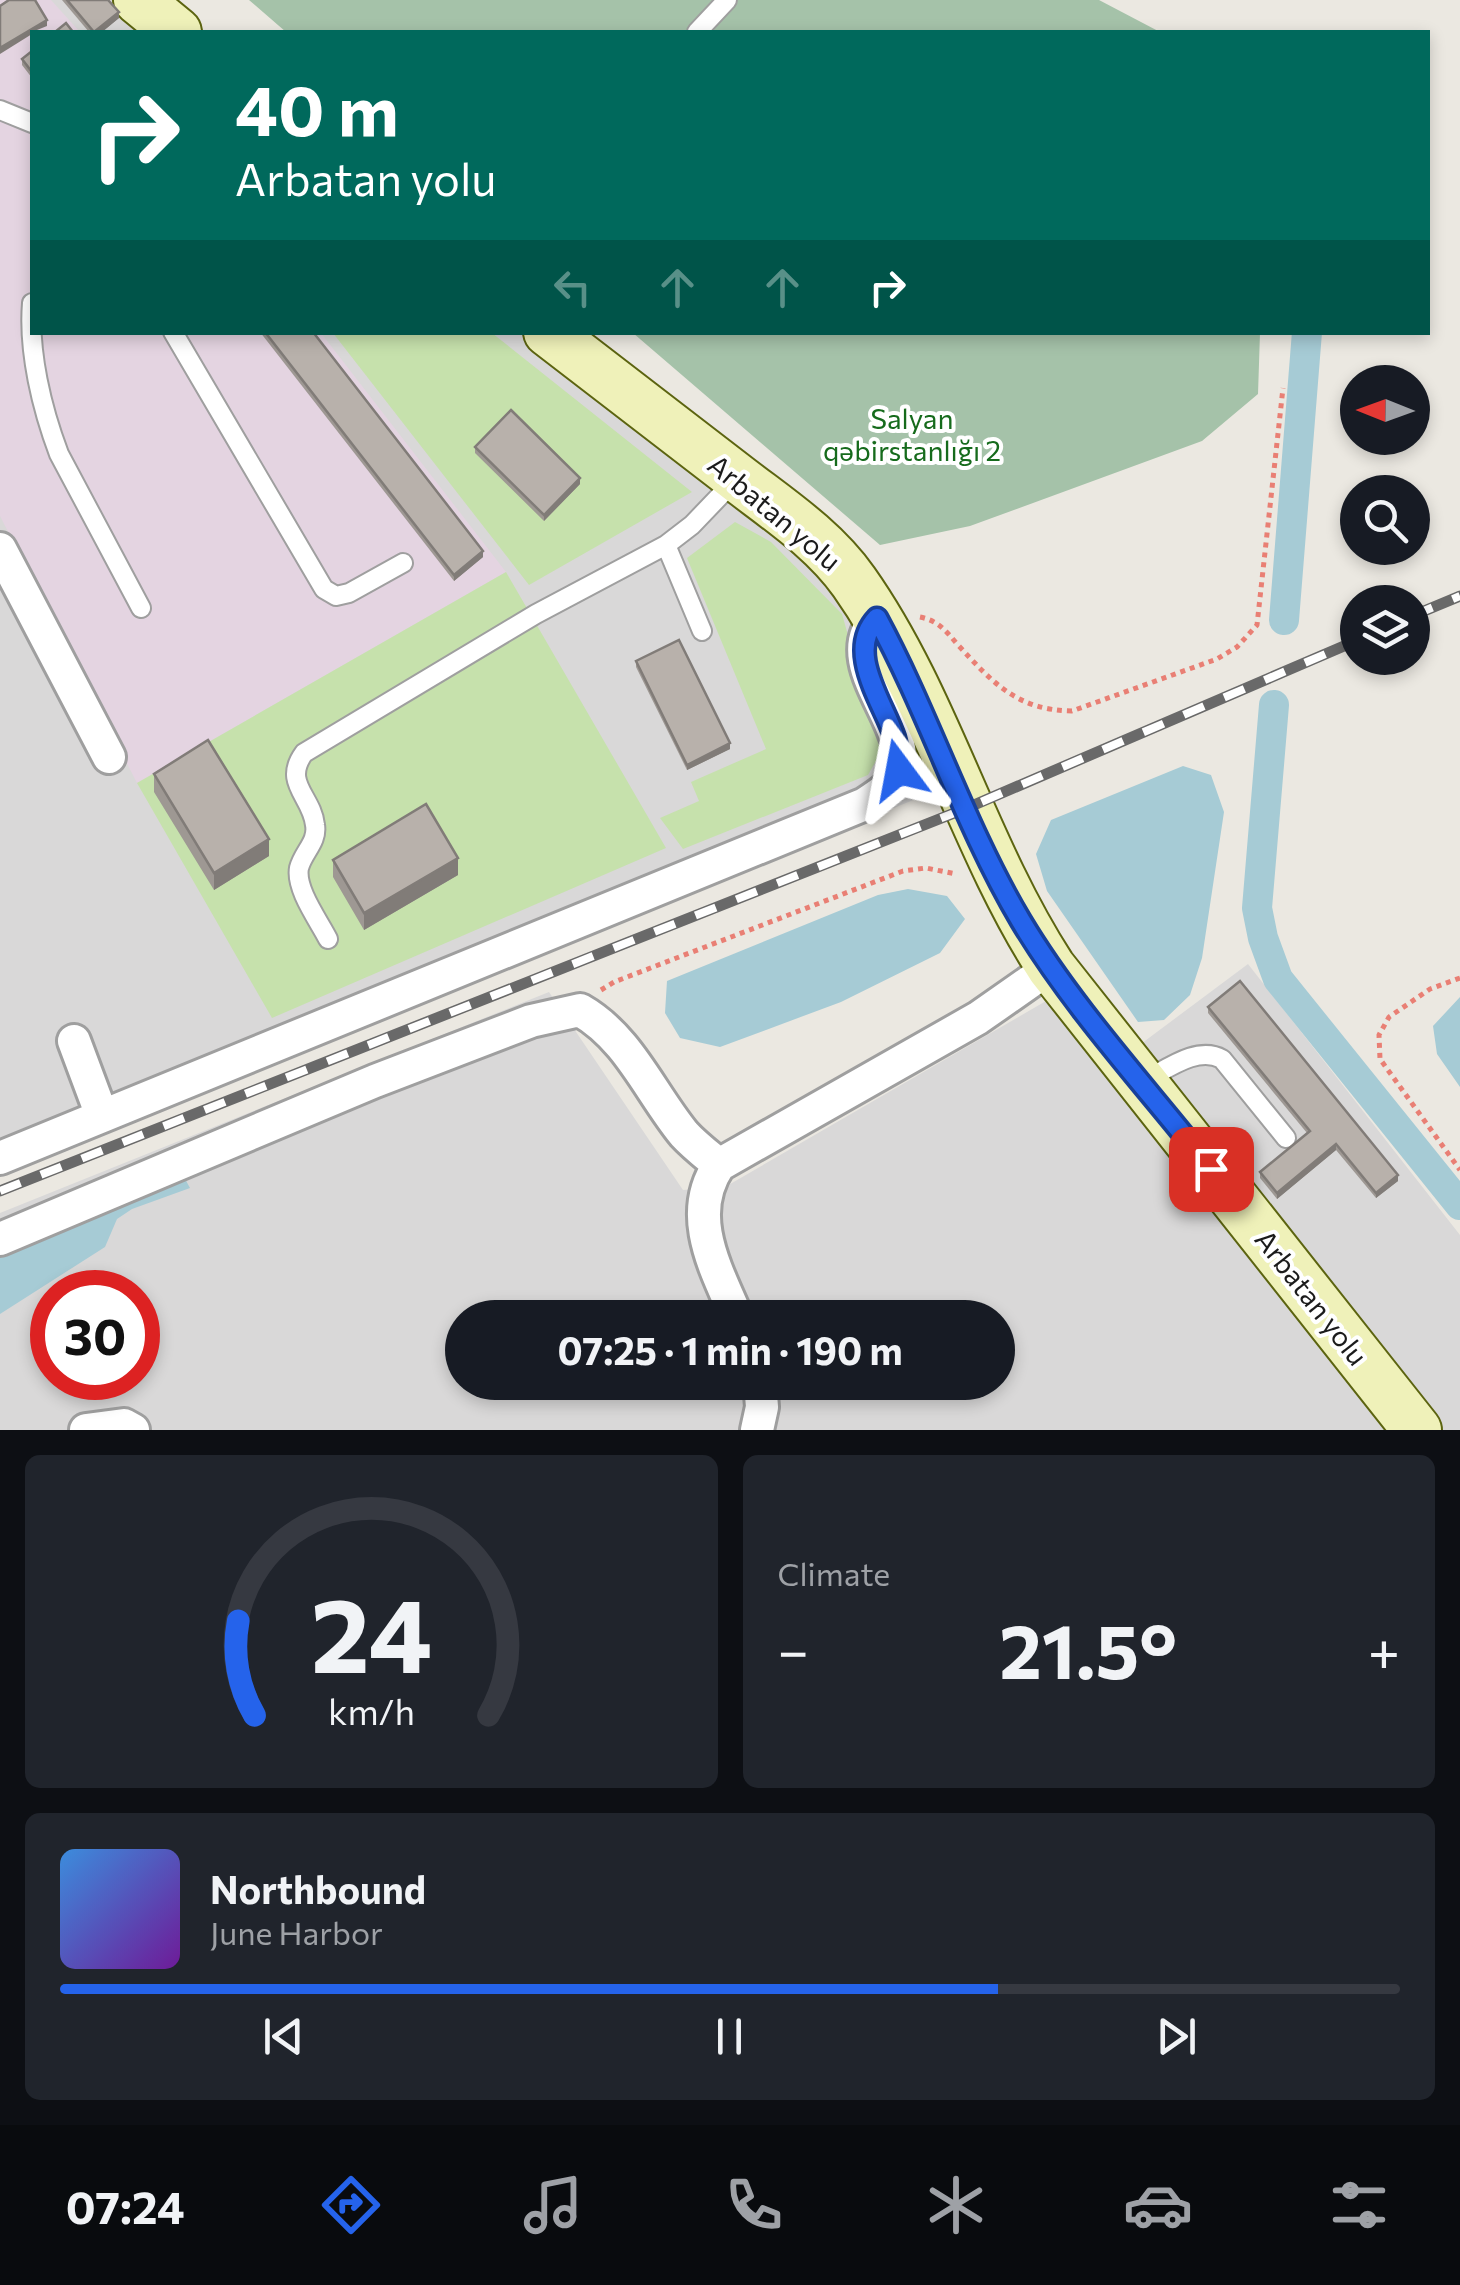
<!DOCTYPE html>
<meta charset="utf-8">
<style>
:root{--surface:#171b24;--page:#20242c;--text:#f1f3f6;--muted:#9ea1a6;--line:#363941;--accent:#2563eb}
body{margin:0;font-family:Commissioner,sans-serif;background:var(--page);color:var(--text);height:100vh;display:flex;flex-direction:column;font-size:38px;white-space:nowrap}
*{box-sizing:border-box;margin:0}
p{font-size:32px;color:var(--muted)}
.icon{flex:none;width:55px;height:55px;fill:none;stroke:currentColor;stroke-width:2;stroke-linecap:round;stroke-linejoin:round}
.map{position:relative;height:1430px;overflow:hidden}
.side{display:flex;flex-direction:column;gap:25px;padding:25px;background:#0d0f14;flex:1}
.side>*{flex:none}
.guide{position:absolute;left:30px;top:30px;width:1400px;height:305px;border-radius:0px;box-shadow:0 5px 15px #0003;background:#00695c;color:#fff;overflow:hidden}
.needle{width:65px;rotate:271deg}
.fabs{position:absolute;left:1340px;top:365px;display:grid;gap:20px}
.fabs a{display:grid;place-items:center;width:90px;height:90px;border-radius:50%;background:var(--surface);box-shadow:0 5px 15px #0003;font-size:50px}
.speed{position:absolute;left:30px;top:1270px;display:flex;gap:20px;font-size:50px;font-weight:700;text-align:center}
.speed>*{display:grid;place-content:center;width:130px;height:130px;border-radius:50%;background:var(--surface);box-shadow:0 5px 15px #0003;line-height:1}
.speed .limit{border:15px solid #d22;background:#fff;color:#111}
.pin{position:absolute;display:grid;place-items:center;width:85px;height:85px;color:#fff;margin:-42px;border-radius:20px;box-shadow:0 5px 15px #0006}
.me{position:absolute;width:110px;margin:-55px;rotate:347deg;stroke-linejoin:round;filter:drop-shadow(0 0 8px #0008)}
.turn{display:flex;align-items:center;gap:35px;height:210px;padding:0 40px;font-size:45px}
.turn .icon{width:130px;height:130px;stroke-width:2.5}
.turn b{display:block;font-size:70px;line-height:85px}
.lanes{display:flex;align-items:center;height:95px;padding:0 40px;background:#0003;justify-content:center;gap:50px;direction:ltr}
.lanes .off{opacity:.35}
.big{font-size:75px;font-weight:700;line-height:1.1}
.side .card{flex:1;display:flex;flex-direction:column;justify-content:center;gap:15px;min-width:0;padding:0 35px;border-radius:15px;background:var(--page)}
.side .dial{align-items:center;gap:0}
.dial svg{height:260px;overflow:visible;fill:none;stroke:var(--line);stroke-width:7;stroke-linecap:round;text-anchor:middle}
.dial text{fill:var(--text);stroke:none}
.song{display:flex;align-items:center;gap:30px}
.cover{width:120px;height:120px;border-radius:15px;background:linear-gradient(135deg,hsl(210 70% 55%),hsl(280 70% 35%))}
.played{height:10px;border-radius:5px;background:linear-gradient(90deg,var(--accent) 70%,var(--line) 70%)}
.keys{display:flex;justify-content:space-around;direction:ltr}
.heat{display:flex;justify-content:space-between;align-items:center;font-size:55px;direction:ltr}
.side .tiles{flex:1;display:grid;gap:25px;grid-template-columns:1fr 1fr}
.card:last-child{grid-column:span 2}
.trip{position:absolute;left:445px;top:1300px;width:570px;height:100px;border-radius:50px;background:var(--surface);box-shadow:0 5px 15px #0003;font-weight:700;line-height:100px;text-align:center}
.dock{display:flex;height:160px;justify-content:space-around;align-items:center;background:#090b0e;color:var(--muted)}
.dock .icon{width:70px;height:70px}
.dock .on{color:var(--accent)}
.dock b{font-size:45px;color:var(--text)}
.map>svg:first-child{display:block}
</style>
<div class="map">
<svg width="1460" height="1430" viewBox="0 0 1460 1430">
<rect width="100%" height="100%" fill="#ebe8e1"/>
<path fill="#d9d8d8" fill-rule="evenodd" d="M0,0H119L158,32H32V332L527,333L828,576L940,789L0,1176Z
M1248,964L1460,1235V1430H0V1213L549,992L683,1190L725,1187L1046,1001L1102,1073ZM52,1292H138V1378H52ZM462,1318H998V1382H462Z"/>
<path fill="#e4d4e1" d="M0,0H51L80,32H32V332L321,333L506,572L137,783L0,516Z"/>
<path fill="#c6e1ac" d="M333,333H492L692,492L529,585Z
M735,522L771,542L842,614L881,752L868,775L683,849L660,818L699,801L691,782L766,749L687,558Z
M506,572L666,848L272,1018L137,783Z"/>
<path fill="#a5c2a9" d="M249,0H1099L1160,32H286Z
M633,333H1260L1258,394L1202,441L970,526L880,545Z"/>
<path fill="#a6cbd5" d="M1183,766L1211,775L1224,812L1202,958L1190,995L1164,1020L1138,1022L1047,891L1036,854L1051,820Z
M908,889L947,896L965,919L940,953L841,1002L720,1047L680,1038L665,1013L667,981L878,895Z
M1460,997V1087L1437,1054L1433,1026Z
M184,1177L190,1188L132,1209L117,1219L105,1247L0,1314V1252Z"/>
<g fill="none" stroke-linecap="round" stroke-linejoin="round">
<path stroke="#a6cbd5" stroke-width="30" d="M1284,620L1307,332
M1274,705L1257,908L1263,938L1278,979L1460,1205"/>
<g stroke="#9f9f9f" stroke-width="22">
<path id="lane" d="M697,32L727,0
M0,110L32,123
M32,303C28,352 42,409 59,454L141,608
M173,332L324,589L336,596L349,593L403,563
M666,545L702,631
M328,939C319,921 295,889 299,868C303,852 318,842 315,825C312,796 282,783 304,753L536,614L666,545L692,525L737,478
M1142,1082C1166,1070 1197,1045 1222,1059L1286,1138"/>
</g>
<g stroke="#9f9f9f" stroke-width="38">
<path id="street" d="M0,549L109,757
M74,1041L102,1116
M0,1158L865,804C878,795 892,788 898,772C914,726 834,664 877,618
M0,1239L375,1081L531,1021L580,1010C629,1038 649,1091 684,1134C694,1145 707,1155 719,1165
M737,1318C716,1269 685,1215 719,1165L978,1018L1051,967
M86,1430L124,1425L133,1430
M757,1430L762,1407L760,1382"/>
</g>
<g stroke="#5c6410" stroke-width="52">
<path id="secondary" d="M138,0L177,32
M548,332C610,380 673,428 735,476C776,508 823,538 854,582C936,698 972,845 1051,967L1417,1430"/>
</g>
<path stroke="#e97f74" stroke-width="5" stroke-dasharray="5 5" stroke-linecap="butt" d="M920,617C939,621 946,631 958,645C993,683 1017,710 1072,711L1217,659L1237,647L1257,625L1283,388
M1460,978L1430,989L1389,1017L1379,1035L1380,1059L1460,1170
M601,990L614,982L903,871L926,868L956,874"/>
<use href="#lane" stroke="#fff" stroke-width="18"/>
<use href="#street" stroke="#fff" stroke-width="32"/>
<use href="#secondary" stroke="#eff1b9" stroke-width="48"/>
<g stroke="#696969" stroke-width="11">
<path id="rail" d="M1412,616L1460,596
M0,1191L967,808L1358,640"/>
</g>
<use href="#rail" stroke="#fff" stroke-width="8" stroke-dasharray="22" stroke-linecap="butt"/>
</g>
<path fill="#9e9893" d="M62,0H108L119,18L102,32H89Z
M32,51V78L22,65V59Z
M260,332H313L483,557L454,581Z
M475,447L580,484L544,521L475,453Z
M636,661L730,749L687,770L636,667Z
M154,774L269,856L214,890L154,792Z
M333,860L458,875L364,930L333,877Z
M1208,1007L1398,1181L1376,1198L1336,1150L1277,1199L1260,1178V1172L1307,1133L1208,1013Z"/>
<path fill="#817c78" d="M119,12V18L102,32H95Z
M47,20V26L32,32V34L0,54V48Z
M580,478V484L544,521V515Z
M483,551V557L454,581V575Z
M730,743V749L687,770V765Z
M269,839V856L214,890V873Z
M458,858V875L364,930V913Z
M1336,1144V1150L1277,1199V1193Z
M1398,1175V1181L1376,1198V1193Z"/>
<path fill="#b8b1ab" stroke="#817c78" stroke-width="2.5" d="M9,0H35L47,20L0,48V6Z
M67,0H108L119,12L94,32Z
M66,23L73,32H55Z
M32,51V72L22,59Z
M265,332H313L483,551L454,575Z
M511,410L580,478L544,515L475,447Z
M679,640L730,743L687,765L636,661Z
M208,740L269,839L214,873L154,774Z
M426,804L458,858L364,913L333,860Z
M1240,981L1398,1175L1376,1193L1336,1144L1277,1193L1260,1172L1310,1131L1208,1007Z"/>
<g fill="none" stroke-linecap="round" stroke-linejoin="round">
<g stroke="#184099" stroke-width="25">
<path id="route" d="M899,770C898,759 898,748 895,738C883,702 845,652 877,618C930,716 964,825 1021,921C1073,1008 1148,1089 1211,1169"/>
</g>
<use href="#route" stroke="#2563eb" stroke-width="18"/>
</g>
<g text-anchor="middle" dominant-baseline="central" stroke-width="8" stroke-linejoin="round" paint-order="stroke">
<g font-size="28" fill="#166b1c" stroke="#fff">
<text x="912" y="418">Salyan<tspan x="912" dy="32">qəbirstanlığı 2</tspan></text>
</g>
<g font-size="28" fill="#1b1b1b" stroke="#fff">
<text transform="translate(775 512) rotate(40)">Arbatan yolu</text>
<text transform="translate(1312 1297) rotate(52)">Arbatan yolu</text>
</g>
</g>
</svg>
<div class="fabs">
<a><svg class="needle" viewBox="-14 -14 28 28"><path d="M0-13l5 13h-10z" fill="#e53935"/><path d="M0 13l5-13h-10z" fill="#9ea1a6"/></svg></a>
<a><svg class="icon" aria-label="search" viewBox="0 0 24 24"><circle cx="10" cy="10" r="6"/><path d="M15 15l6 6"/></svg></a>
<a><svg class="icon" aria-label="layers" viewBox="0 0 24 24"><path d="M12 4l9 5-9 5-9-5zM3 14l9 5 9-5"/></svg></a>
</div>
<div class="speed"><div class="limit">30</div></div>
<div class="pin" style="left:1211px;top:1169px;background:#d93025"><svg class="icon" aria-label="arrive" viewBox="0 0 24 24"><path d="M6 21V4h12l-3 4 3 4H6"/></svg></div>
<svg class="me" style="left:899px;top:770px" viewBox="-20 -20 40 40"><path d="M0-17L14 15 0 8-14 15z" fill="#2563eb" stroke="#fff" stroke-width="4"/></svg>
<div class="trip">07:25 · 1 min · 190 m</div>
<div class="guide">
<div class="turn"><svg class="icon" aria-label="right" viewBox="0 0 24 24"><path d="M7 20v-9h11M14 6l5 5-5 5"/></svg><div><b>40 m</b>Arbatan yolu</div></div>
<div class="lanes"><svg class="icon off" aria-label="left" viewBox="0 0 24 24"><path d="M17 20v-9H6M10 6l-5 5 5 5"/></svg><svg class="icon off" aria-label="ahead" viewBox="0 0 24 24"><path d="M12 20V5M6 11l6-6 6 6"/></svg><svg class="icon off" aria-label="ahead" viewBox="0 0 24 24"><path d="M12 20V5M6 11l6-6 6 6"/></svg><svg class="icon" aria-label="right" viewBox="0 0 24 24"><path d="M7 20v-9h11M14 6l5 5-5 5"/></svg></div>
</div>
</div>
<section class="side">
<div class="tiles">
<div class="card dial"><svg viewBox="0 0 100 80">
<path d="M14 69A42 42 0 1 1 86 69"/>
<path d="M14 69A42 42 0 0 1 9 40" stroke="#2563eb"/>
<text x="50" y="56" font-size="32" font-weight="700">24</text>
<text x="50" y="72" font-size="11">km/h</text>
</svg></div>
<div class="card"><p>Climate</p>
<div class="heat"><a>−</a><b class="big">21.5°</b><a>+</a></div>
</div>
<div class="card">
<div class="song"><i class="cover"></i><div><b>Northbound</b><p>June Harbor</p></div></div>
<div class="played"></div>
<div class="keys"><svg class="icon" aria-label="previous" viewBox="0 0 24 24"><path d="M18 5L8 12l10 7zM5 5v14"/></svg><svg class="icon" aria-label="pause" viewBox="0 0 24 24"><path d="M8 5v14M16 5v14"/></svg><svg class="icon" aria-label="next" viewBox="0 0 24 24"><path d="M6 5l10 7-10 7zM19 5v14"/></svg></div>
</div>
</div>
</section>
<nav class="dock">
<b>07:24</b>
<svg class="icon on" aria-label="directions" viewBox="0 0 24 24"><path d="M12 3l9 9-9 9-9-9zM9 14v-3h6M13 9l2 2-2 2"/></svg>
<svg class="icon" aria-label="music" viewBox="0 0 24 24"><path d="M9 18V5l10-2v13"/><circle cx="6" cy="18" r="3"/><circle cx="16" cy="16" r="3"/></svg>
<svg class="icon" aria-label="phone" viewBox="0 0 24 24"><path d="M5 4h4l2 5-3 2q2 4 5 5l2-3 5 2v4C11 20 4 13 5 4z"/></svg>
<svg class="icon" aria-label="climate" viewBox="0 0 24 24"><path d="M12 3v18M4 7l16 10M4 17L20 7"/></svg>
<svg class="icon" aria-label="car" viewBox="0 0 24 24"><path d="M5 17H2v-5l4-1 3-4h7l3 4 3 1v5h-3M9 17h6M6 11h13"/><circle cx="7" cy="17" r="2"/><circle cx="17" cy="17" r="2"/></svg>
<svg class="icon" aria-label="filters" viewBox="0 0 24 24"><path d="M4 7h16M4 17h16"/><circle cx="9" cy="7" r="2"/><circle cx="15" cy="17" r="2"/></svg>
</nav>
